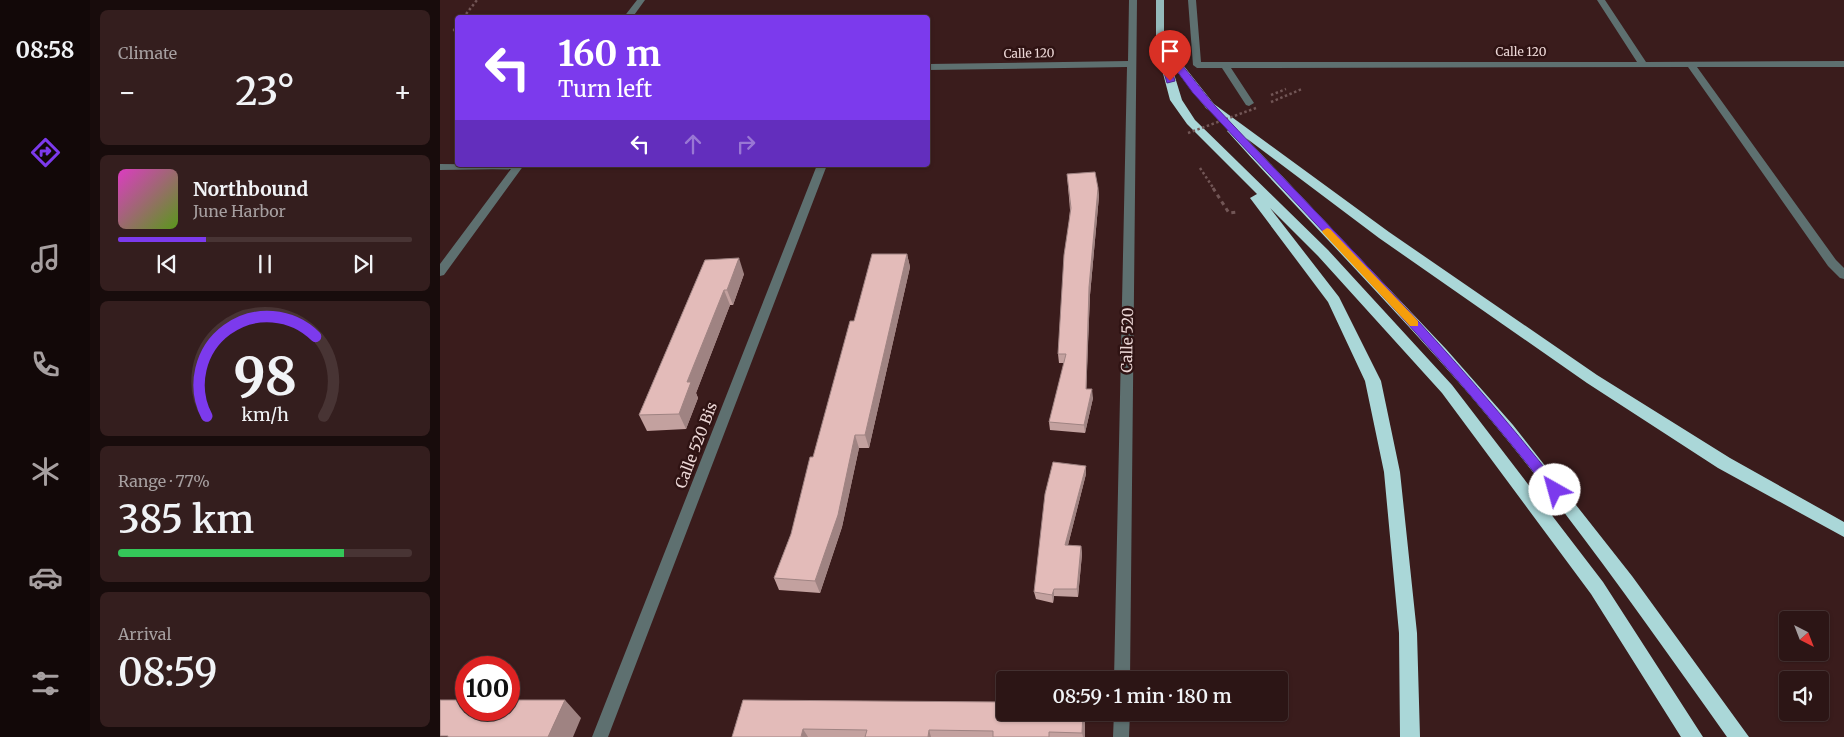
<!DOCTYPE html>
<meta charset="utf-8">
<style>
:root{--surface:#2c1515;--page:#341e1e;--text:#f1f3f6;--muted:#a69fa0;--line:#483434;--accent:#7c3aed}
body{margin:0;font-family:Merriweather,serif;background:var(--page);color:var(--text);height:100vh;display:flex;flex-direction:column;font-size:19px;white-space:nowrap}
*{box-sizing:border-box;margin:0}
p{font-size:16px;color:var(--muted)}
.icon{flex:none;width:28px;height:28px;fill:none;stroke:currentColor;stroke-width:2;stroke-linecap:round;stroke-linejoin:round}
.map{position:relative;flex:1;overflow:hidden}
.details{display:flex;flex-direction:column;gap:10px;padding:10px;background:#180c0c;width:350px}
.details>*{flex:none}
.banner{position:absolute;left:15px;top:15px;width:475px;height:152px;border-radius:5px;box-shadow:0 1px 4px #0004,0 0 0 1px var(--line);background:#7c3aed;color:#fff;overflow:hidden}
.needle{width:32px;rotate:138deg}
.tools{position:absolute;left:1339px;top:611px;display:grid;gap:10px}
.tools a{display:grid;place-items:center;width:50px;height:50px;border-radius:5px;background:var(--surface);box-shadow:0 1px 4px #0004,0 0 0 1px var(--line);font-size:25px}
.speed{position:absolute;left:15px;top:656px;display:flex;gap:10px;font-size:25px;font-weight:700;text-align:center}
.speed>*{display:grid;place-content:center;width:65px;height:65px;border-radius:50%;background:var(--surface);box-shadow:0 1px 4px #0004,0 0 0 1px var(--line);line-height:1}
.speed .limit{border:8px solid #d22;background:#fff;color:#111}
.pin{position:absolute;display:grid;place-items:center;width:42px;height:42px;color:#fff;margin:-51px -21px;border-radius:50% 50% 50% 0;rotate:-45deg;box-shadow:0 0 5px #0007}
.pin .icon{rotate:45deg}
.me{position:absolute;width:55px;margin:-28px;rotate:322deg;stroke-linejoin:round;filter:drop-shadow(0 0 4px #0008)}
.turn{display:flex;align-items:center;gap:18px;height:105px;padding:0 20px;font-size:22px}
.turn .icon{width:65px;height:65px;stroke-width:2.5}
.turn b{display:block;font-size:35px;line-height:42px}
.lanes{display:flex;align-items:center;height:48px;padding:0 20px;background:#0003;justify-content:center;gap:25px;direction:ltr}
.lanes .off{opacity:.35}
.big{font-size:38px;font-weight:600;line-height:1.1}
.details .widget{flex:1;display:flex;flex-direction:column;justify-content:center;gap:8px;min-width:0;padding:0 18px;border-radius:8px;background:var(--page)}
.details .dial{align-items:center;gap:0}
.dial svg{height:130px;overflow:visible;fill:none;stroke:var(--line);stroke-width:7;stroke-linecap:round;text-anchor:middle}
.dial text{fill:var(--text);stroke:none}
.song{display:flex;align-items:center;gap:15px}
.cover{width:60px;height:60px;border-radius:8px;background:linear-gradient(135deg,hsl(310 70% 55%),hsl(90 70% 35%))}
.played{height:5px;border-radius:2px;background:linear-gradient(90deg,var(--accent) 30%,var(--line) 30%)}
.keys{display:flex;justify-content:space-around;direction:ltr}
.heat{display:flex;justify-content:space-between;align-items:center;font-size:28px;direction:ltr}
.charge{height:8px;border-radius:4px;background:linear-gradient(90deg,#34c759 77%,var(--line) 0)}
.trip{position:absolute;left:556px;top:671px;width:292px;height:50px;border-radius:5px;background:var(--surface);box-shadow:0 1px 4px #0004,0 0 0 1px var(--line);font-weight:600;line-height:50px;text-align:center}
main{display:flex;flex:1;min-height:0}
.dock{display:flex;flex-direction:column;width:90px;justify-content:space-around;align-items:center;background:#120808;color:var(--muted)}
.dock .icon{width:35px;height:35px}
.dock .current{color:var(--accent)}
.dock b{font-size:22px;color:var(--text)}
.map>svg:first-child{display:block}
</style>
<main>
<nav class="dock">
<b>08:58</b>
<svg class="icon current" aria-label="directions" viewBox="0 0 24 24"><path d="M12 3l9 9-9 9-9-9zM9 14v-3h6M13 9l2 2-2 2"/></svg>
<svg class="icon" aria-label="music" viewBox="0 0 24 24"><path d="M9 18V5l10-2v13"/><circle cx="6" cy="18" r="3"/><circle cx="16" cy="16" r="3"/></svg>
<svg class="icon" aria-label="phone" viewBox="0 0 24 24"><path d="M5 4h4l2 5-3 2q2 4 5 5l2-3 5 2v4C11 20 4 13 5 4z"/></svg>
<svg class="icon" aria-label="climate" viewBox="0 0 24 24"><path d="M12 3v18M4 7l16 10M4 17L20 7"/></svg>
<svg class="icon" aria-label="car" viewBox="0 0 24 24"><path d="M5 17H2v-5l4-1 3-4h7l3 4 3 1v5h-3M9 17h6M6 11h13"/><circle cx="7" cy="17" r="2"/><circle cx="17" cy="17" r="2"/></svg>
<svg class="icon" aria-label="filters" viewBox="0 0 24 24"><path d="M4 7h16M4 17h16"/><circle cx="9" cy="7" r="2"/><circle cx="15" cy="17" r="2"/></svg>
</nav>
<section class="details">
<div class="widget"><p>Climate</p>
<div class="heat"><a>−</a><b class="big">23°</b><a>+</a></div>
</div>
<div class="widget">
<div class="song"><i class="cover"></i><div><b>Northbound</b><p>June Harbor</p></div></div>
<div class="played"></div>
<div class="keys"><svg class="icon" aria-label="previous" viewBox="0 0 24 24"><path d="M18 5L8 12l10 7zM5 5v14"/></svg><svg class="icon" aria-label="pause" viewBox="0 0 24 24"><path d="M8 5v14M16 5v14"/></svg><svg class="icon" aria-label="next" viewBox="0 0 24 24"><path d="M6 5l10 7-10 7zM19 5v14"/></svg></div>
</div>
<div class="widget dial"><svg viewBox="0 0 100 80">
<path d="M14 69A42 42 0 1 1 86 69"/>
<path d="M14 69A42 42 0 0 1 81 20" stroke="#7c3aed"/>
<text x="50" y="56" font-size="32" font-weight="700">98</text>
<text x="50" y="72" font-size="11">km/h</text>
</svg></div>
<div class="widget"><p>Range · 77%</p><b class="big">385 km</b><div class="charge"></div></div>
<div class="widget"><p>Arrival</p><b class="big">08:59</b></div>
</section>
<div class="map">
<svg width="1404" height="737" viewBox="0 0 1404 737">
<rect width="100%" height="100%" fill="#3a1c1c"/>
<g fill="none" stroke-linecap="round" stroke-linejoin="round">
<path stroke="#725656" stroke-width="2.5" stroke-dasharray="2.5 2.5" stroke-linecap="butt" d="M23,18L37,0
M18,25L14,30L18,38
M831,95L846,89
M831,102L862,89
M760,168L774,189"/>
<path stroke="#725656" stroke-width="3" stroke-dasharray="4 4" stroke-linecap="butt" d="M773,188L789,213L797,212"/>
<path fill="#5e7070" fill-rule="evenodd" d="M197,0H205L192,18H183Z
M689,0H697L690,680H674L687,67L488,70V64L688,61Z
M748,0H756L761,62H1197L1157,0H1165L1206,62L1404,61V67H1257L1396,260L1404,268V279L1400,278L1388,266L1248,67L791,68L814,103L809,106L806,105L782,68H757L753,65Z
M0,164L84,165L4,275L0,276V264L71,169L0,170Z
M377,165H387L168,737H152Z
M674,712H690L689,737H673Z"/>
<path fill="#95babb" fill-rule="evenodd" d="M716,0H724V43L720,46L716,43Z"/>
<path fill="#aad7d8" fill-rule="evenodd" d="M720,40L724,41L774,104L949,232L1157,375L1290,458L1404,522V537L1278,468L1147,383L939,238L806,138L1006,349L1073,425L1192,576L1309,737H1287C1204,620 1122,503 1029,394C952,305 868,221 789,133L787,131L792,128L766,108L731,64L742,100L755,120L888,250L1012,385L1163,582L1263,737H1241L1151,594L1002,393L878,256L830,208L899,297L941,381L960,472L977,633L980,737H960L959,633L944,472L925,381L888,302L810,198L817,194L747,124L730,100L715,43Z"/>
<path stroke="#725656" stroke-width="2.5" stroke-dasharray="2.5 2.5" stroke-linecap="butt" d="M748,133L816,108"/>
</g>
<path fill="#c3a19f" d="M627,174L658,188L659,196L650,295L646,389L653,398L645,433L610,430L609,422L624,363H619L618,354L630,210Z
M467,254L470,267L429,448H419L402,527L380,593L339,590L334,578L351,534L414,321Z
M265,260L304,274L293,305H290L256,393L258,398L246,429L207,431L199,415Z
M646,466V474L628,545L641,546L642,554L638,597L614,596L613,603L596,599L594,592Z
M303,700L565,712H645V737H292Z"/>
<path fill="#9f8382" d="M658,188L659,196L650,295L646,397V389L649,287Z
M467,254L470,267L429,448L425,435Z
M299,258L304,274L293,305L287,290Z
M284,290L290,305L256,393L258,398L246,429L239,414L247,382Z
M652,389L653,398L645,433L644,425Z
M415,435L419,448L402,527L380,593L375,581Z
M646,466V474L626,553L625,545Z
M641,546L642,554L638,597L637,589Z
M614,589V596L613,603L612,595Z
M125,700L141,718L133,737H108Z
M643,712H645V737H643L642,733Z
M363,729L368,737H361Z
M489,730L491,737H488Z"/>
<path fill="#e3bbb9" stroke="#9f8382" d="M655,172L658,188L649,287L646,389H652L644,425L609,422L626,354H618L624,255L631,208L627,174Z
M432,254H467L425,435H415L398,515L375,581L334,578L351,534L370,457H373L410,321H414Z
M299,258L287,290H284L247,382H251L239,414L199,415L265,260Z
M613,462L646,466L625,545L641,546L637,589H614L612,595L594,592L605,494Z
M0,700H26V710H69V700H125L108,737H8V736H0Z
M303,700L565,702V712H643L642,733L609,732V737H553V731L489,730L488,737H425L427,730L363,729L361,737H292Z"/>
<path fill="#7c3aed" stroke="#51269a" d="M720,41C727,44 766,96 776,107C893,231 1014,352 1119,486L1121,490L1119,493H1110C1001,352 875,224 753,93L729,60L735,81L727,83L716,44Z"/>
<path fill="#f59e0b" d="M887,228L890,229L978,321V326H970L883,233L882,231Z"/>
<g text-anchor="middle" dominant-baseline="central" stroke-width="5" stroke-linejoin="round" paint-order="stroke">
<g font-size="12" fill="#edd8d7" stroke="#2f1313">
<text x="1081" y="51">Calle 120</text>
<text transform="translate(589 53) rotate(-1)">Calle 120</text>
</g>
<g font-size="15" fill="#edd8d7" stroke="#2f1313">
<text transform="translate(687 340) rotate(-89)">Calle 520</text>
<text transform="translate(256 445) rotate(-69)">Calle 520 Bis</text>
</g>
</g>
</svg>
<div class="tools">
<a><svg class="needle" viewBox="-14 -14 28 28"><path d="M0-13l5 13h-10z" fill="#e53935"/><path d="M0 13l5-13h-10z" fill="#a69fa0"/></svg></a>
<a><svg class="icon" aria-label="sound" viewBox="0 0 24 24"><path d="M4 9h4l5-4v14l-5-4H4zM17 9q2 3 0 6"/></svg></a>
</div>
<div class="speed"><div class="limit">100</div></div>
<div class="pin" style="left:730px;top:81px;background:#d93025"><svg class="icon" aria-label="arrive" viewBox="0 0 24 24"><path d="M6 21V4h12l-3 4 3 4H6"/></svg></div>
<svg class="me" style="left:1115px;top:490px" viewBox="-20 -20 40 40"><circle r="19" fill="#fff"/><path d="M0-13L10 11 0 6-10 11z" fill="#7c3aed"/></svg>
<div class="trip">08:59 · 1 min · 180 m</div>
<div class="banner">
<div class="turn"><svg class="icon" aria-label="left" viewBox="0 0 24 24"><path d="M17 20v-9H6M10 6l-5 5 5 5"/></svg><div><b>160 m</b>Turn left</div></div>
<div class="lanes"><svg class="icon" aria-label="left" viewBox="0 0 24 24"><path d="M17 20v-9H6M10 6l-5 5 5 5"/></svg><svg class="icon off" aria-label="ahead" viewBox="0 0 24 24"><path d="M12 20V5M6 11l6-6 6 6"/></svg><svg class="icon off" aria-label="right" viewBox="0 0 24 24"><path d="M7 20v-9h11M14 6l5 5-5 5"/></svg></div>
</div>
</div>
</main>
